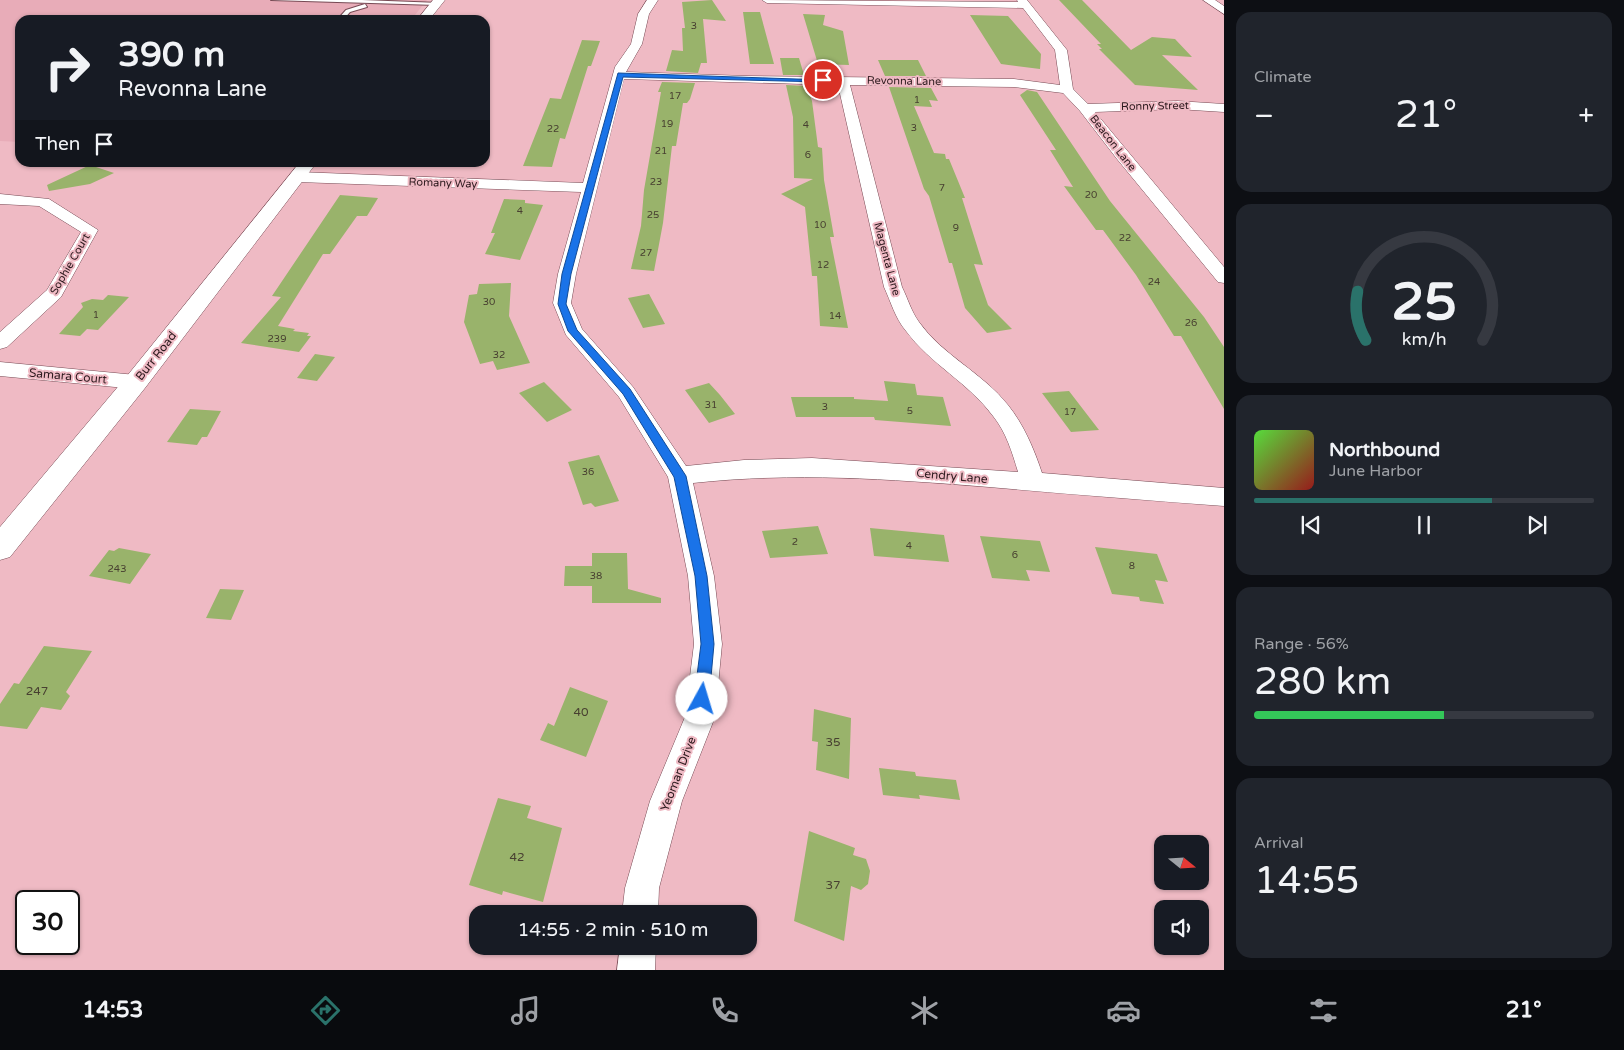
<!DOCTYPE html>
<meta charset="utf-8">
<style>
:root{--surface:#171b24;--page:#20242c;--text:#f1f3f6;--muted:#9ea1a6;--line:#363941;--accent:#2a726a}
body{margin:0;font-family:"Varela Round",sans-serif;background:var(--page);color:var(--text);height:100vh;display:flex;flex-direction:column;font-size:19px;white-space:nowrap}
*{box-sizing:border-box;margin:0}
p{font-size:16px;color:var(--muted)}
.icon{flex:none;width:28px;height:28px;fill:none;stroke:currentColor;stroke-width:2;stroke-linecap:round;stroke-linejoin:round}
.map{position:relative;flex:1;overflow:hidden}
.side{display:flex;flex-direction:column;gap:12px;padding:12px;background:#0d0f14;width:400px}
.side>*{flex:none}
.guide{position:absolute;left:15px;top:15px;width:475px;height:152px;border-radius:15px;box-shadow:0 1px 4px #0004;background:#171b24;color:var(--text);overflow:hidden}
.needle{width:32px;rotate:108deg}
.tools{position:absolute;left:1154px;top:835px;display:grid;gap:10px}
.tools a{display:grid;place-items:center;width:55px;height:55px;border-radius:10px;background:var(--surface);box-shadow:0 1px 4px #0004;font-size:25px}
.speed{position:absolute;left:15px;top:890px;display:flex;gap:10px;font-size:25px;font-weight:700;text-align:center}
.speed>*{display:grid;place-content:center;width:65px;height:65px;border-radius:50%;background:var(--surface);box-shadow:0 1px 4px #0004;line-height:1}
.speed .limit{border:2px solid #111;border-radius:8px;background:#fff;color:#111}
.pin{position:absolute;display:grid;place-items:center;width:42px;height:42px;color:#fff;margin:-21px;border:2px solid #fff;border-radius:50%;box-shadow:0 1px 5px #0007}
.me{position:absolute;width:55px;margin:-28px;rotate:6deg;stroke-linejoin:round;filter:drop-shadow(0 0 4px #0008)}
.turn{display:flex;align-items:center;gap:18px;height:105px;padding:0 20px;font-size:22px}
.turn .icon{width:65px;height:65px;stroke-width:2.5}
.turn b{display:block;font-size:35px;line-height:42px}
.then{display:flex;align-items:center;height:48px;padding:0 20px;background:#0003;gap:10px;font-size:19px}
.big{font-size:38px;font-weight:600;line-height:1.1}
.side .widget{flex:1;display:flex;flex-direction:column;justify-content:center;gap:8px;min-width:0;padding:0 18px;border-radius:15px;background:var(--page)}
.side .dial{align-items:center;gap:0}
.dial svg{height:130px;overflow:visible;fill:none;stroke:var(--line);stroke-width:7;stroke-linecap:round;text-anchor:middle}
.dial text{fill:var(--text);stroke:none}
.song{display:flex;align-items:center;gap:15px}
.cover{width:60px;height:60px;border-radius:8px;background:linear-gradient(135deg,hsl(110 70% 55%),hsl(0 70% 35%))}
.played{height:5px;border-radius:2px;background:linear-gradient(90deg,var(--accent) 70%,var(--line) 70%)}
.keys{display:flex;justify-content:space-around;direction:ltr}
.heat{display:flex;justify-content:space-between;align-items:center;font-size:28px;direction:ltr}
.charge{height:8px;border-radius:4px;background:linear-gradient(90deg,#34c759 56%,var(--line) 0)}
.trip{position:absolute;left:469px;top:905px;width:288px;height:50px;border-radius:15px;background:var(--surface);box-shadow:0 1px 4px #0004;font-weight:600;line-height:50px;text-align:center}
.tabs{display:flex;height:80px;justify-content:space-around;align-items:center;background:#090b0e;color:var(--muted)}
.tabs .icon{width:35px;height:35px}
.tabs .selected{color:var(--accent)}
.tabs b{font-size:22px;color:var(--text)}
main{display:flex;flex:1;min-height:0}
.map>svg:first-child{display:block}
</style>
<main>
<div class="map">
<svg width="1224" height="970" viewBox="0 0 1224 970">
<rect width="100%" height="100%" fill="#efbac4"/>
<path fill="#e8acb8" d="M0,0H427L411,20H20V142L0,141Z"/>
<path fill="#99b36b" d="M712,0L726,21L703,19L707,63H701L698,73L666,71L672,50L683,51L682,28H685L682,2Z
M1059,0H1082L1131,50L1152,37L1175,39L1192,57L1162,55L1198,90L1135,85L1099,49H1102L1097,44H1101Z
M743,12H760L774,64H750Z
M803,14L825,15L823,25L843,31L849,65L818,64Z
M970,15L1008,16L1041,54L1040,69L1001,64Z
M582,40L600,41L591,66H588L565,139L560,138L552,167L523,166L550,98L561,99Z
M780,58H799L804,75H783Z
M878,60H918L926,76H885Z
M662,82L695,83L690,99L687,103H683L676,146H672L663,223L654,271L631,269L641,226L644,190L661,92H658Z
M786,85L807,86L812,101L818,147L822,148L824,180L834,237H830L848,328L820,326L817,276H812L805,207L781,194L813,179L794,178L793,117Z
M889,87L931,88L938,101L929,100L932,107L914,106L934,153L945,154L946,159H949L965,198H962L983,265L974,264L988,305L1012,329L987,333L965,308L952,263H949L929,196L924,189Z
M1027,90L1037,92L1110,201L1204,317L1224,347V409L1181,336H1174L1136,275L1103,230H1096L1064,186L1073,187L1050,150H1056L1020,95Z
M90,165L114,173L90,184L49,191L47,185Z
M340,195L378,198L367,216H357L330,254H323L278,326L295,329L293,331L309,333L307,336H311L299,352L241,343L281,297L272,296Z
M504,199L525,200V203L543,205L520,260L485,254L495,233H491Z
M511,283L509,316L530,363L497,370L493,361L480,364L464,322L469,295L477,294L479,284Z
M649,294L665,324L643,328L628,298Z
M108,295L129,297L98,330L87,329L80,336L59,334L83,307L81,303L92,299L103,300Z
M315,354L335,357L317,381L297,378Z
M884,381L915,384L917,395L943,397L951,426L875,420L874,417H796L791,397H854V399L888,401Z
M544,382L572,410L547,422L519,393Z
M709,383L720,395L735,414L709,423L685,390Z
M1069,391L1099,430L1071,432L1042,393Z
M190,409L221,411L207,437H202L197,445L167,442Z
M599,455L619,501L595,507L591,503L583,505L568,462Z
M818,526L828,554L770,558L762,531Z
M870,528L944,535L949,562L874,556Z
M980,536L1040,541L1050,572L1026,570L1030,581L992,578Z
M1095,547L1157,554L1168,582L1155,580L1164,604L1140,601L1139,597L1112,594Z
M119,548L151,554L130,584L89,576L109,550L114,551Z
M592,553H627L628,589L661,598V603H592V586H564L565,566H592Z
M220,589L244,590L231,620L206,618Z
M44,646L92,651L66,692L70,696L61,710L41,707L27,729L0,726V704L14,683L19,684Z
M570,687L608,701L586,757L540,740L548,723L554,726Z
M814,709L851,718L849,779L816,770L818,742L812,741Z
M879,768L915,772L916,776L956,780L960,800L919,795L920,799L883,795Z
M498,798L531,806L527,818L562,828L543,902L503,891L502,895L469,885Z
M809,831L855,848L853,855L866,859L870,871L868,884L861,890L851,886L844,941L794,921Z"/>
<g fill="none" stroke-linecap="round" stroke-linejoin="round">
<g stroke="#774a54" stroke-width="2">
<path id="service" d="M271,0H362L440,3L437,5Z
M365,4L367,7L350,12L343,20H337L346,10Z"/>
</g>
<g stroke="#774a54" stroke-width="1">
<path id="minor" d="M647,0H658L649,14L642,44L626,72L747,76L1014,79L1060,85L1055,50L1023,8L767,3L762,0L1018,2L1017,0H1027L1067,50L1073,89L1088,104L1177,101L1224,104V112L1177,109L1095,112L1224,267V283L1218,282L1117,159L1080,111L1063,93L1014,87L850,85L902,287C908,299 911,311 919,322C942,355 983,373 1008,405C1024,425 1034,449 1042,473L1224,488V506C1146,500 1067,494 989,487C887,479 795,472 693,483L714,576L722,644L715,717L682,801L659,888L658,914H622L625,888L650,801L685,717L694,644L688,576L668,477L619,397L566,335L553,303L558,274L581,192L298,182L290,177L298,172L583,183L615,67L631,44L638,14ZM624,79L838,85L884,287C891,302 895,318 906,331C930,364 969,383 993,416C1006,432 1012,452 1018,472L812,458L744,460L686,466L633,387L582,329L571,303L576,274Z
M1203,0H1215L1224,6V14Z
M0,194L49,199L98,230L61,297L7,347L0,349V332L47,290L81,232L39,206L0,204Z
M0,362L136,375L143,377L146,382L143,387L136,389L0,376Z
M620,946H656L655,970H617Z"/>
</g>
<g stroke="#774a54" stroke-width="1">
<path id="tertiary" d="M433,0H445L429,20H417Z
M300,162H317L145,388L10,557L0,560V527L127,376Z"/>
</g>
<use href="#service" fill="#fff" fill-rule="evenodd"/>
<use href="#minor" fill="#fff" fill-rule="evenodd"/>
<use href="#tertiary" fill="#fff" fill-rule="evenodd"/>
</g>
<path fill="#1a73e8" stroke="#114b97" d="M618,73L826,80L823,82L623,77L571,274L566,304L577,330L630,389L686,476L707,576L714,644L709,699L707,704L702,706L696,704L694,699L701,644L695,576L674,477L623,394L568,331L558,304L562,274Z"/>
<g text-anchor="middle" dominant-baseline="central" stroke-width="4" stroke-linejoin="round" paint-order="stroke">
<g font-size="10" fill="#484031">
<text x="694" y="26">3</text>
<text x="675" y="96">17</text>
<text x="917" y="100">1</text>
<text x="667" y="124">19</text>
<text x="806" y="125">4</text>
<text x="914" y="128">3</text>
<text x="553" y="129">22</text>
<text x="661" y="151">21</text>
<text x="808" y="155">6</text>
<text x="656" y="182">23</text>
<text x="942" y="188">7</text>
<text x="1091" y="195">20</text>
<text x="520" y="211">4</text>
<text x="653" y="215">25</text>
<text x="820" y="225">10</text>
<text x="956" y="228">9</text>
<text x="1125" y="238">22</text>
<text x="646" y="253">27</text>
<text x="823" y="265">12</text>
<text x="1154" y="282">24</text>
<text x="489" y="302">30</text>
<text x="96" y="315">1</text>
<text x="835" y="316">14</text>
<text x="1191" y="323">26</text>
<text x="277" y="339">239</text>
<text x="499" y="355">32</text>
<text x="711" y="405">31</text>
<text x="825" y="407">3</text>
<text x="910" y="411">5</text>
<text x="1070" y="412">17</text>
<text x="588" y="472">36</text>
<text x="795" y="542">2</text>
<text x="909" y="546">4</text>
<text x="1015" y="555">6</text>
<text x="1132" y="566">8</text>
<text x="117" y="569">243</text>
<text x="596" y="576">38</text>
</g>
<g font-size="11" fill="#2d1a1e" stroke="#efbac4">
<text transform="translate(904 81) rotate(1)">Revonna Lane</text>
<text transform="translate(1155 106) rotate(-1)">Ronny Street</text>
<text transform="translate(1113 143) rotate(52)">Beacon Lane</text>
<text transform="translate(443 183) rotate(2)">Romany Way</text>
<text transform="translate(887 259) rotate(75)">Magenta Lane</text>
<text transform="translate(70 264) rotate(-60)">Sophie Court</text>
</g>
<g font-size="12" fill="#2d1a1e" stroke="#efbac4">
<text transform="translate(156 356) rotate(-52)">Burr Road</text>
<text transform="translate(68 376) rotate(5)">Samara Court</text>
<text transform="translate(952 476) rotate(5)">Cendry Lane</text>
<text transform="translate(678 774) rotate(-69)">Yeoman Drive</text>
</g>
<g font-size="12" fill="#484031">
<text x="37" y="691">247</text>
<text x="581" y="712">40</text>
<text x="833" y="742">35</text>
<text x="517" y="857">42</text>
<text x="833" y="885">37</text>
</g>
</g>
</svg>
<div class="tools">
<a><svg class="needle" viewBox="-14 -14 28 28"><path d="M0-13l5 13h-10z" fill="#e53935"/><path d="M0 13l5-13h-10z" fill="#9ea1a6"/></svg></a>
<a><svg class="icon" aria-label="sound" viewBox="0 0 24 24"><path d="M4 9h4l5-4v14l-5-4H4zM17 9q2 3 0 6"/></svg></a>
</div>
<div class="speed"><div class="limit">30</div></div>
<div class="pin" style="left:823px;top:80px;background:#d93025"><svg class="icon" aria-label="arrive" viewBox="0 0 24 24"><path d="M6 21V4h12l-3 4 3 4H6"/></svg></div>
<svg class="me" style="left:702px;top:699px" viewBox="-20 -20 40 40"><circle r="19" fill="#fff"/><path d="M0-13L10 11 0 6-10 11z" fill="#1a73e8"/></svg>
<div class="trip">14:55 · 2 min · 510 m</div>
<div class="guide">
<div class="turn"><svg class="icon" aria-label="right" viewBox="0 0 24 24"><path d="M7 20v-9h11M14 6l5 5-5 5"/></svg><div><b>390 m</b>Revonna Lane</div></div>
<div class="then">Then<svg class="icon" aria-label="arrive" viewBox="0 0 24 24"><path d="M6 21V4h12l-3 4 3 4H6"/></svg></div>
</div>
</div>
<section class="side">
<div class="widget"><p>Climate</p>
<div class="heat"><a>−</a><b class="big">21°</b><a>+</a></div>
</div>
<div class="widget dial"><svg viewBox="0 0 100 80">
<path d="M14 69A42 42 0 1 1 86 69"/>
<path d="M14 69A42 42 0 0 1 9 39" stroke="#2a726a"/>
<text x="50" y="56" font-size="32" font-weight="700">25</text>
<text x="50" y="72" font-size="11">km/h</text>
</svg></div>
<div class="widget">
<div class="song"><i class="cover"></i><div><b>Northbound</b><p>June Harbor</p></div></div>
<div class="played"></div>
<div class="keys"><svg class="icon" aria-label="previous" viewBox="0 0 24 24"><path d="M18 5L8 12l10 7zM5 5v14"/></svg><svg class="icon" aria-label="pause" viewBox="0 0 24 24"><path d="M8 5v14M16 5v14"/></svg><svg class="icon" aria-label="next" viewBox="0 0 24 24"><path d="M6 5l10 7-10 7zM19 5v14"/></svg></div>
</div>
<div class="widget"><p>Range · 56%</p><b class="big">280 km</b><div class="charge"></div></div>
<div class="widget"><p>Arrival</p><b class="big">14:55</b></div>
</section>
</main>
<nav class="tabs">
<b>14:53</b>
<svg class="icon selected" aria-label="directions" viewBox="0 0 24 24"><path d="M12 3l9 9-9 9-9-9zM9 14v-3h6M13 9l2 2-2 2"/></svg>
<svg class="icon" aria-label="music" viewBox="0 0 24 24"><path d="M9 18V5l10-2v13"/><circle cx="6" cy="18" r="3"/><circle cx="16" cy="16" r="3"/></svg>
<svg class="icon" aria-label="phone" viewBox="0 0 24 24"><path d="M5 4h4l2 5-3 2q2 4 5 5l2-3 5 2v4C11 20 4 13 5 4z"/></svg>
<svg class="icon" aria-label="climate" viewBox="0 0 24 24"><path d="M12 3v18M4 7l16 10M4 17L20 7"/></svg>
<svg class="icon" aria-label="car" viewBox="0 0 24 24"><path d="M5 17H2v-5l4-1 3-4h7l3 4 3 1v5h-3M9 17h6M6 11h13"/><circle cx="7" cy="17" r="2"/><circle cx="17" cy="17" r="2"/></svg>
<svg class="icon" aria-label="filters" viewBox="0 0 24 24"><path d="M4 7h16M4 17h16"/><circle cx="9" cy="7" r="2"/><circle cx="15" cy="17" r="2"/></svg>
<b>21°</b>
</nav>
